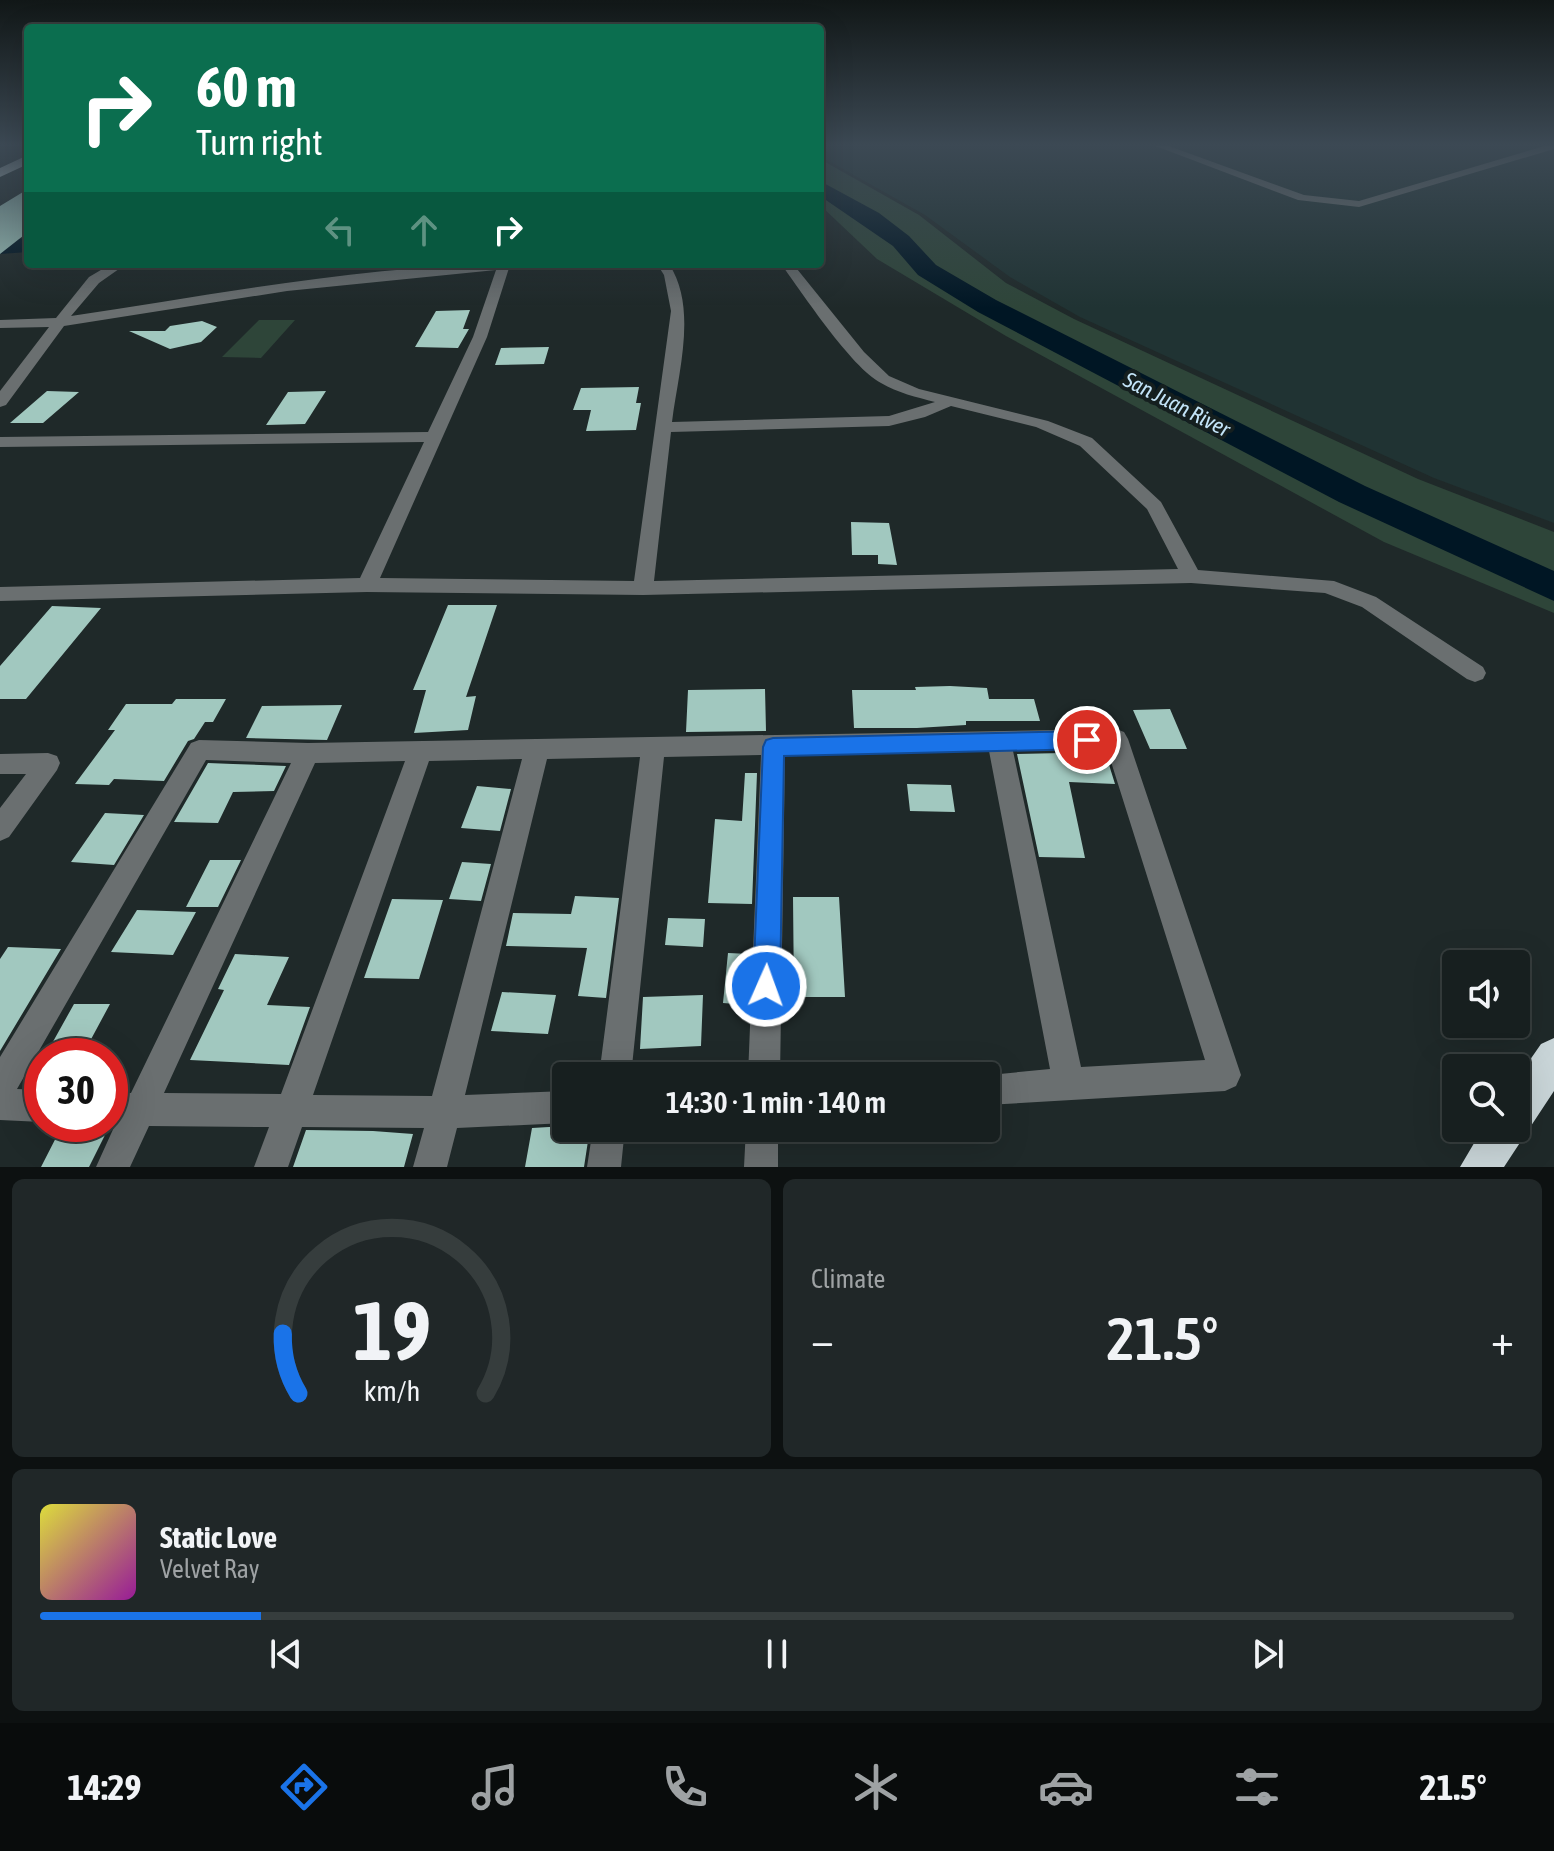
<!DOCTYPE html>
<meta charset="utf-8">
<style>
:root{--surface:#171f1f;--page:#202728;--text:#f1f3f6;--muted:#9ea2a4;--line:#363d3d;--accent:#1a73e8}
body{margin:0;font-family:"Asap Condensed",sans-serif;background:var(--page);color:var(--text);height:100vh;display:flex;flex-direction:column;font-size:30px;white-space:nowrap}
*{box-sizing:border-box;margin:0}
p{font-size:26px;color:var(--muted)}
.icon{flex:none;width:44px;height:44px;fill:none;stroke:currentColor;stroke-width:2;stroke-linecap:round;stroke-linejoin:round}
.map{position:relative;height:1167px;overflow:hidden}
.side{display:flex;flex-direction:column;gap:12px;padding:12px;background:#0d1111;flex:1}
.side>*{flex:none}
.guide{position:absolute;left:24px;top:24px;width:800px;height:244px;border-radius:8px;box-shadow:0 8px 32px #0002,0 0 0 2px var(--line);background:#0b6e4f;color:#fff;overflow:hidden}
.tools{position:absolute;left:1442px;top:950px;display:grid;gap:16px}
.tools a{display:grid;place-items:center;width:88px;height:88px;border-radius:8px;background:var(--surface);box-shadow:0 8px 32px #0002,0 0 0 2px var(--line);font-size:40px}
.speed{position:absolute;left:24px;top:1038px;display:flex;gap:16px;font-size:40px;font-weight:700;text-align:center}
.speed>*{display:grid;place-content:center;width:104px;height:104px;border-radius:50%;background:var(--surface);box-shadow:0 8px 32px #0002,0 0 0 2px var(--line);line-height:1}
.speed .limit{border:12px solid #d22;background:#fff;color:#111}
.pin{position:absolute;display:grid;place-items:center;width:68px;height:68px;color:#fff;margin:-34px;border:4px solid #fff;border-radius:50%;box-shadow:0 2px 8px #0007}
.me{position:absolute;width:88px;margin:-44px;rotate:2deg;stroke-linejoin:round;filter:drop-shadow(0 0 6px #0008)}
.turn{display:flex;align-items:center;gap:28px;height:168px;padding:0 40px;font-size:36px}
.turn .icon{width:104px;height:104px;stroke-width:2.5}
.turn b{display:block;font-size:56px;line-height:68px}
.lanes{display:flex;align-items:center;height:76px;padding:0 40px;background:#0003;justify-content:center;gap:40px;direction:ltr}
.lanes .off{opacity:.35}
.big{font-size:60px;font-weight:600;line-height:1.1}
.side .tile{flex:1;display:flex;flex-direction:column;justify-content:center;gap:12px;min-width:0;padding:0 28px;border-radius:12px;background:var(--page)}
.side .dial{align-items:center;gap:0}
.dial svg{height:208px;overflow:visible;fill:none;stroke:var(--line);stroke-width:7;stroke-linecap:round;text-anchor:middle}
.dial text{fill:var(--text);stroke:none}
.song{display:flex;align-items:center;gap:24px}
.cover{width:96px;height:96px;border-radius:12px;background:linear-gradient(135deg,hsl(60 70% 55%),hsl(300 70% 35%))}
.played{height:8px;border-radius:4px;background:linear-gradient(90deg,var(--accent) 15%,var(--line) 15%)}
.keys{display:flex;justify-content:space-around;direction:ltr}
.heat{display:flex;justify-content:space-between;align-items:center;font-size:44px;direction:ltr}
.side .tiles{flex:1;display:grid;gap:12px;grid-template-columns:1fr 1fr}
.tile:last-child{grid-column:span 2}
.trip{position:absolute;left:552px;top:1062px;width:448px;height:80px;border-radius:8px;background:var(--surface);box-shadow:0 8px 32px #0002,0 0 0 2px var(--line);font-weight:600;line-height:80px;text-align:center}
.dock{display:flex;height:128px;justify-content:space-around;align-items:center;background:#090c0c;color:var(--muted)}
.dock .icon{width:56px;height:56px}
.dock .on{color:var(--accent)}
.dock b{font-size:36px;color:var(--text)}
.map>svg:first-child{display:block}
</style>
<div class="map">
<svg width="1554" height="1167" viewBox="0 0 1554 1167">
<rect width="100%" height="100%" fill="#1f2929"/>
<path fill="#203333" d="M820,145H1554V523L1434,478L1080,317L1010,277L925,215L820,156Z"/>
<path fill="#2e4539" d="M820,159L919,215L1006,283L1074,319L1418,479L1554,532V613L1384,542L1006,336L877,259L820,205Z
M259,320H295L261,358L222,357Z"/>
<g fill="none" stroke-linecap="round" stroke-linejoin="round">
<path fill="#001624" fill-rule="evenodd" d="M820,181L879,213L909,236L936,265L996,300L1365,486L1554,571V601L1339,502L978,312L918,275L893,246L820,196Z
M28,238V252L0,254V240Z"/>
</g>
<path fill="#a1c8bf" d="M28,189V232L0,254V206Z
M470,310L463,329H469L458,348L415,347L436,311Z
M202,321L217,327L201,342L170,349L129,331H165L170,326Z
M549,347L544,364L495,365L501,348Z
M639,387L636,403H641L636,430L586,431L591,410H573L581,388Z
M47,391L79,392L43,423H10Z
M326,391L305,424L266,425L288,392Z
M851,522L889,523L897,565L878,564V555H852Z
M448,605H497L466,697L476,696L468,730L414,733L426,690H413Z
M52,606L101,608L26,699H0V666Z
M950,686L987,688L989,699H1034L1040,721H966V725L917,728H854L852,690H916L915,687Z
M765,689L766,731L686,732L688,690Z
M176,699H226L213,722H205L194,739L188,741L164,781L114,779L109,785L75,784L115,730H108L126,704H172Z
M342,705L327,740L246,738L262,706Z
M1170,709L1187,749H1150L1133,710Z
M1063,753L1106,755L1115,784L1069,782L1085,858L1039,857L1017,754Z
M208,763L233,764L286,766L274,791L233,792L218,823L174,822Z
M745,773H757L752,904L708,903L715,819L742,821Z
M907,784L951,785L955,812L910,811Z
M477,786L511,789L500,831L461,828Z
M105,813L144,815L114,865L71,862Z
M210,860H241L218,907H186Z
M462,862L491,864L481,901L449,899Z
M575,896L619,898L606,998L578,996L587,948L506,946L513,913L571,914Z
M793,897H839L845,997H794Z
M392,899L443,900L419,979L364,978Z
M137,910L196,912L173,955L111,952Z
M668,918L705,919L703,947L665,945Z
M8,947L61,949L0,1051V959Z
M728,953L750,954L748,1005L723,1003Z
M235,954L289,957L267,1005L310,1007L289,1065L190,1060L224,990L218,989Z
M502,992L556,995L548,1034L491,1031Z
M703,995L701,1046L640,1049L643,997Z
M74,1004H110L82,1056H45Z
M63,1124H104L109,1127L89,1167H41Z
M566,1126L590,1128L584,1167H525L532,1128Z
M306,1130L373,1131L413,1134L404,1167H293Z"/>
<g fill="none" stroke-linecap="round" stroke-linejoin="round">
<path fill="#6a6f70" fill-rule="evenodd" d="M1153,145H1166L1304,195L1359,201L1548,145H1554V149L1359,207L1298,200Z
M111,264H126L99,283L71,316C219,294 370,264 520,264L509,268L487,337L380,578L634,581L671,311L664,275L657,264H669C698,308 678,373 672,422L889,416L935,402C916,397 898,393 881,383C851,367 803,294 781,264H793L864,352L889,376L919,389L1048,421L1092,438L1161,502L1198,570L1334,581L1376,597L1483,667L1486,673L1483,679L1475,682L1467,679L1362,607L1325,593L1191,583L643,595L367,592L0,601V587L360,578L424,442L0,447V437L428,432L473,337L496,270L287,291L64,326L6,405L0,407V391L49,327L0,328V320L56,318L89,277ZM951,406L1036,427L1080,446L1147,509L1178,569L654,581L671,432L889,426L925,417Z
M1116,729L1124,732L1128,739L1241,1075L1236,1086L1225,1091L986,1105V1076H979L1050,1069L989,751L785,755L780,1076H748L761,755L664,757L631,1076H599L640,757L547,759L465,1095L566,1091V1123L457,1128L447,1167H413L424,1128L302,1127L288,1167H254L269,1127L149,1126L130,1167H96L115,1125L107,1124H110V1093H131L291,763L206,760L17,1089L42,1090V1122L0,1120V1057L191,743L199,740L308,743ZM1107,749L1205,1060L1081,1067L1013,751ZM522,759L432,1096L313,1095L429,761ZM405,761L281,1094L164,1093L315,763Z
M48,753L57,756L60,763L57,770L9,837L0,841V808L26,774H0V754Z
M593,1128H625L621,1167H587Z
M746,1128H778V1167H744Z"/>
<path fill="#c9d5d8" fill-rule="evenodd" d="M28,155V164L0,177V168Z
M1554,1038V1091L1504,1167H1460L1483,1128H1516V1080L1541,1044Z"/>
</g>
<linearGradient id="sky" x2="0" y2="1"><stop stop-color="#111717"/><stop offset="0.47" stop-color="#3c4954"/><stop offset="1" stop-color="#3c4954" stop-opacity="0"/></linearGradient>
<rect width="1554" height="308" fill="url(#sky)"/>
<path fill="#1a73e8" stroke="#114b97" stroke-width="2" d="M1087,731L1094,734L1098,740L1094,746L1087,749L784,756L780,986L776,996L766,1000L757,996L753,986L763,747L766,740L773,738Z"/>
<g text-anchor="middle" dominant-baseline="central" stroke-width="8" stroke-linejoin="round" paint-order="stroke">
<g font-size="22" font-style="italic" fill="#c3e4f8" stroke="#151f1f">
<text transform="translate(1177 404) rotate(27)">San Juan River</text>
</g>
</g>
</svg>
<div class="tools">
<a><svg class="icon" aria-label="sound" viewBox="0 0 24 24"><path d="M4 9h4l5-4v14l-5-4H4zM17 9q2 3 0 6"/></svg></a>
<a><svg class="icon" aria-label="search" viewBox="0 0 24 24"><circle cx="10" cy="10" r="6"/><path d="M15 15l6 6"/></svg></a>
</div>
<div class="speed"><div class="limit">30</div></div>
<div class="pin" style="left:1087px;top:740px;background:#d93025"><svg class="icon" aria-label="arrive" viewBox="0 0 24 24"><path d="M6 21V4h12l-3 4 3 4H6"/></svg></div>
<svg class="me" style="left:766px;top:986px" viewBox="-20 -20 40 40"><circle r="17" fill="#1a73e8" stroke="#fff" stroke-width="3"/><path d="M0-11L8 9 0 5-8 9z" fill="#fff"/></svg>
<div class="trip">14:30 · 1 min · 140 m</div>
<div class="guide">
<div class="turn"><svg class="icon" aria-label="right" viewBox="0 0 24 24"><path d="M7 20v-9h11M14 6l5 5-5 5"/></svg><div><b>60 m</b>Turn right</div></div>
<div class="lanes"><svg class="icon off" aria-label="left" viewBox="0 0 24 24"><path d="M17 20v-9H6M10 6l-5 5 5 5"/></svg><svg class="icon off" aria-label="ahead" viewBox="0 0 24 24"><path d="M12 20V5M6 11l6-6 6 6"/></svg><svg class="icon" aria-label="right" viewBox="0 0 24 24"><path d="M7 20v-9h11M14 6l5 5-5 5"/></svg></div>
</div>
</div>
<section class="side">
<div class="tiles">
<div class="tile dial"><svg viewBox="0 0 100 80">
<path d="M14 69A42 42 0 1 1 86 69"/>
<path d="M14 69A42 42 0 0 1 8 46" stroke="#1a73e8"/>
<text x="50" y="56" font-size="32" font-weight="700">19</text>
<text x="50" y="72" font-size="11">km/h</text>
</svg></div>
<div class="tile"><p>Climate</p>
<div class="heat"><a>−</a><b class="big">21.5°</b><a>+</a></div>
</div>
<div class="tile">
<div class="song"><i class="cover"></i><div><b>Static Love</b><p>Velvet Ray</p></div></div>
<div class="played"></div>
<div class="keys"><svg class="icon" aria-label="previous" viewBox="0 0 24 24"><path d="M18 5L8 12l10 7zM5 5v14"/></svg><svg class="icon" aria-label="pause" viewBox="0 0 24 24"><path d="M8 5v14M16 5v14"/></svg><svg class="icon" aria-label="next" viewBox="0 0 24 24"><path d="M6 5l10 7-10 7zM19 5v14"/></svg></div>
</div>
</div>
</section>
<nav class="dock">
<b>14:29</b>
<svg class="icon on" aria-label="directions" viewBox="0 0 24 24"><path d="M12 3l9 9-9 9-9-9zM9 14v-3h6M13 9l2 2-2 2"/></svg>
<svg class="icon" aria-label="music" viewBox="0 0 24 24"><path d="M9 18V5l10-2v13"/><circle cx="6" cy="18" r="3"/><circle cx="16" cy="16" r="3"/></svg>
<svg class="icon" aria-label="phone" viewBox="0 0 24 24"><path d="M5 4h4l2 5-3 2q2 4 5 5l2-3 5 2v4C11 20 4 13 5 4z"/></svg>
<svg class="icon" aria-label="climate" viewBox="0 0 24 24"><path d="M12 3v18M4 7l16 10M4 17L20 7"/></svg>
<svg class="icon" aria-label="car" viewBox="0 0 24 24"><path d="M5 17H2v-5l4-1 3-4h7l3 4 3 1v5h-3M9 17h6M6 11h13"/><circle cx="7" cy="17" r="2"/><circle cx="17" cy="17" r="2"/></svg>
<svg class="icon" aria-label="filters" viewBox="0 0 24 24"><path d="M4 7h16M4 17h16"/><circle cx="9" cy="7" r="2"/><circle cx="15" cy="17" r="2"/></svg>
<b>21.5°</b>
</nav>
